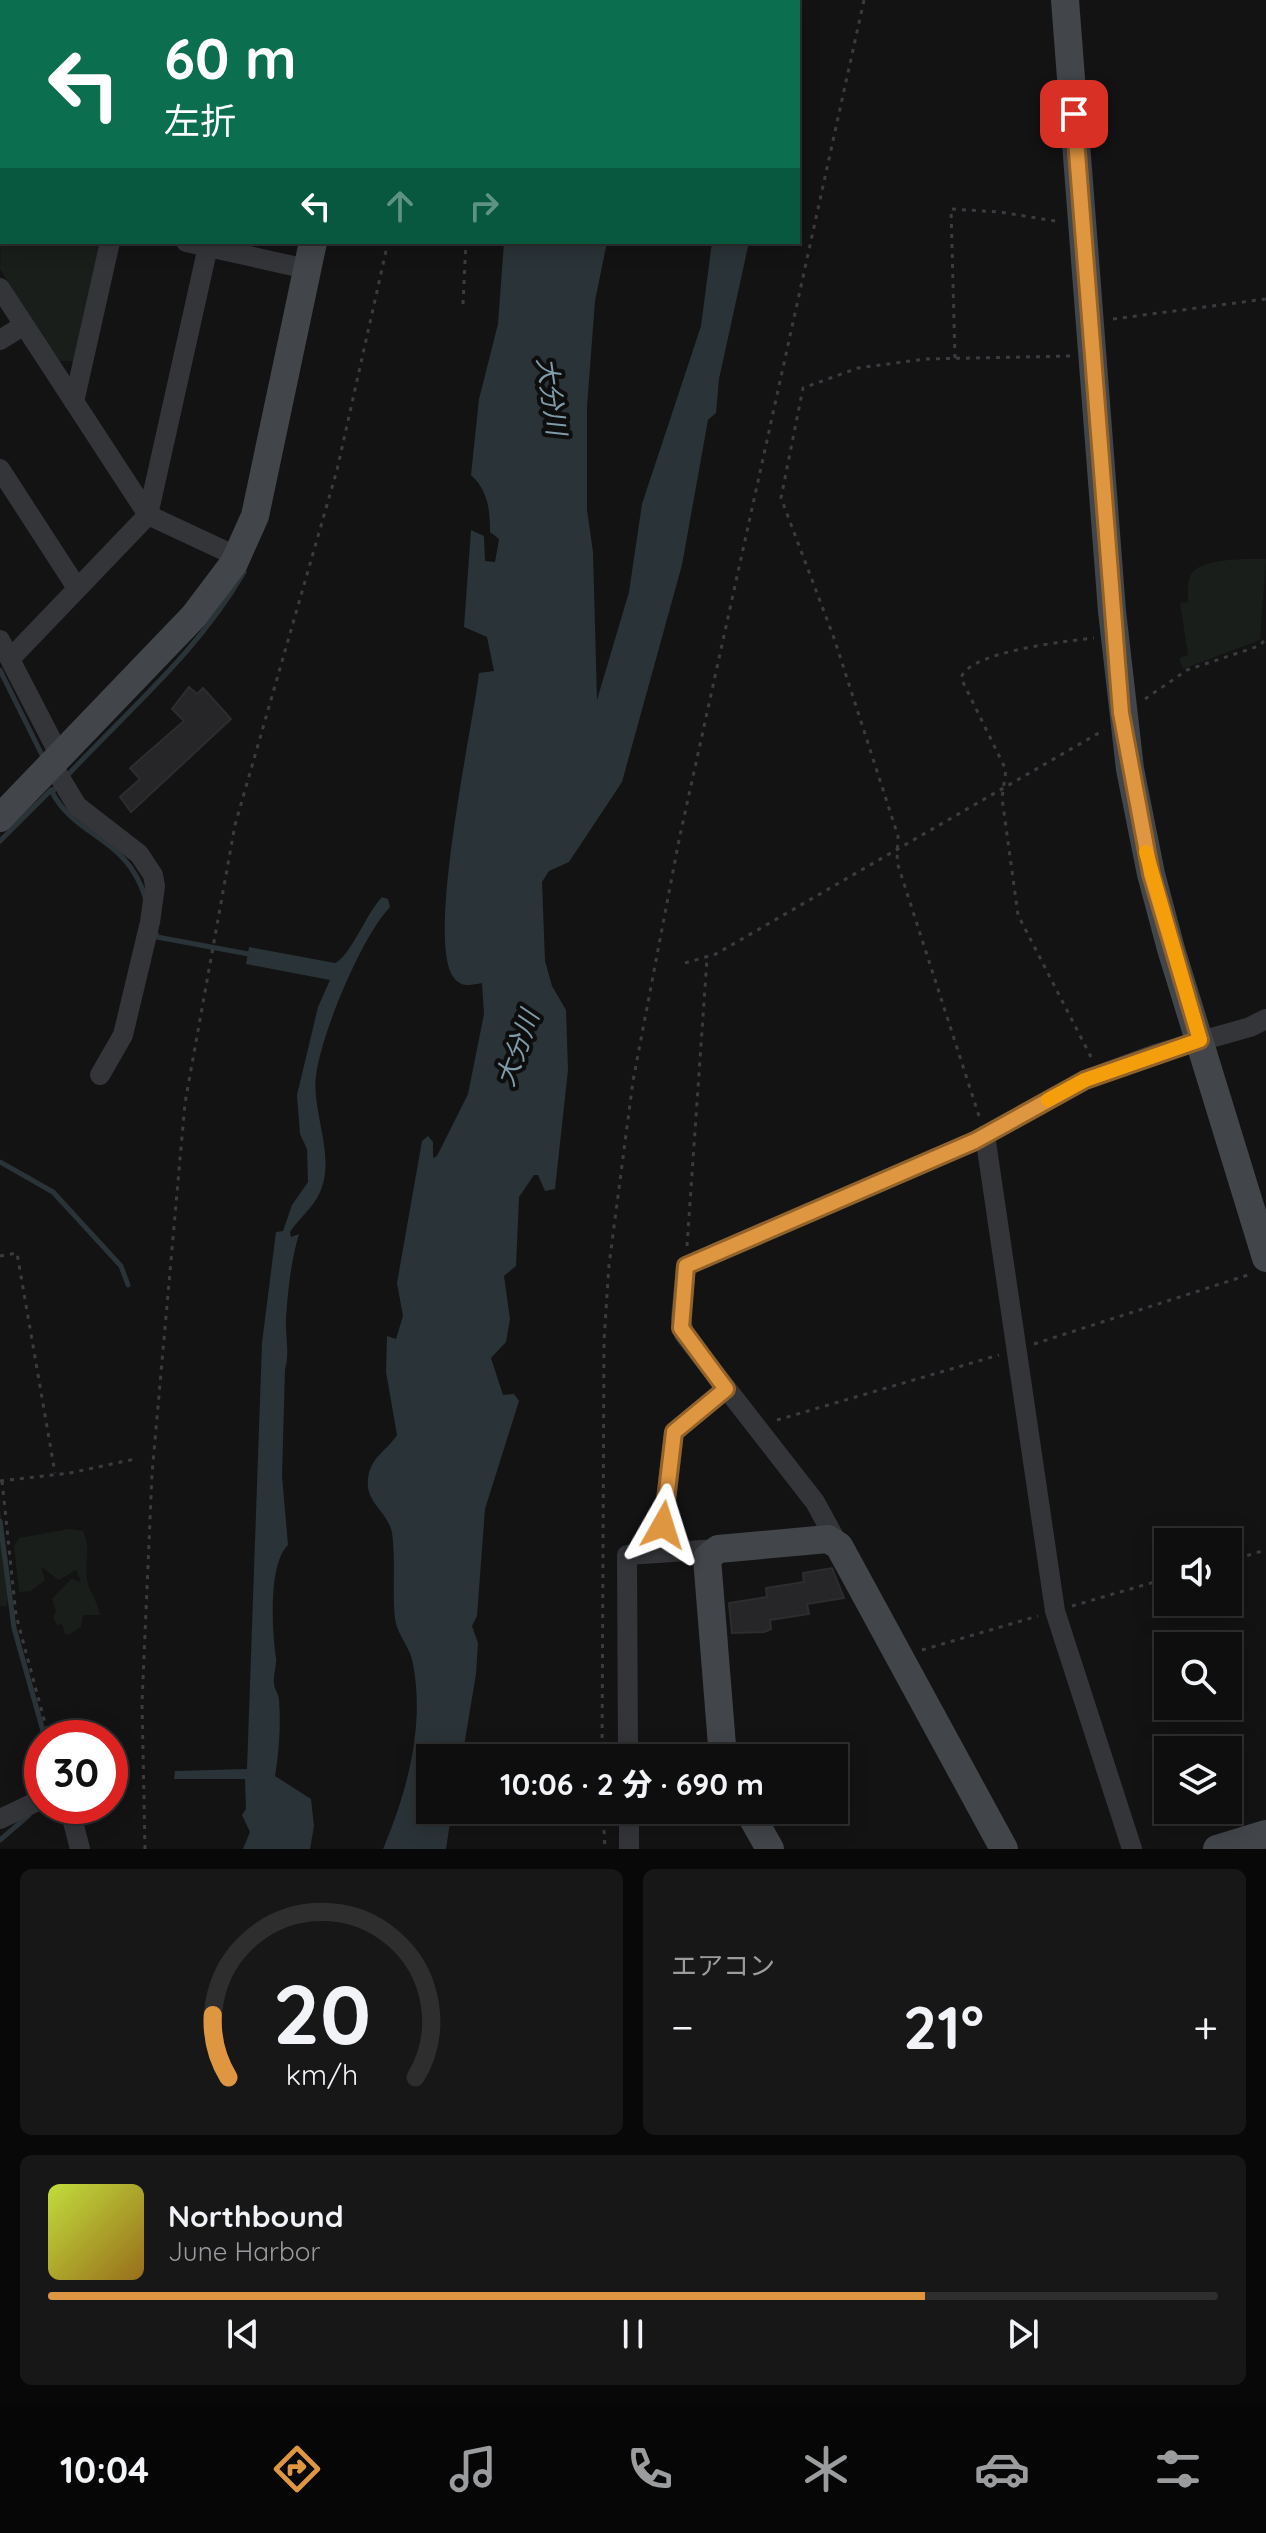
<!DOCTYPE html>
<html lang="ja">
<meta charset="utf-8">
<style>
:root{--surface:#0e0e0f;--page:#171718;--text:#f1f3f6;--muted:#9b9c9e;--line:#2e2e2f;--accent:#df9640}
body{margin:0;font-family:Quicksand,"Noto Sans JP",sans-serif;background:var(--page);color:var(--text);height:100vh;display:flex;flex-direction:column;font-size:30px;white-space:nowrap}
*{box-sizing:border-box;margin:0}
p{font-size:26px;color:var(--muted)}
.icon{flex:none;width:44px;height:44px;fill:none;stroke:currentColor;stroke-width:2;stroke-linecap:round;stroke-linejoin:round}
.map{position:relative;height:1849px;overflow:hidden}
.drawer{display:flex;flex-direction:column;gap:20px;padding:20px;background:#080808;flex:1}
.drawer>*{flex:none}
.top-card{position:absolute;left:0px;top:0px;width:800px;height:244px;box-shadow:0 4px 20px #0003,0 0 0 2px var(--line);background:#0b6e4f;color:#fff;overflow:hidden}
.fabs{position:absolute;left:1154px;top:1528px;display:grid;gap:16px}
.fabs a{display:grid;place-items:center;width:88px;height:88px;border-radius:0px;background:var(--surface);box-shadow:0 4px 20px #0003,0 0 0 2px var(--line);font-size:40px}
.speed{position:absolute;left:24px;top:1720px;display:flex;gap:16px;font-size:40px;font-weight:700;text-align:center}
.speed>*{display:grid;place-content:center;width:104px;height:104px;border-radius:50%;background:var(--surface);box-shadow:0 4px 20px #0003,0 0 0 2px var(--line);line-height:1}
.speed .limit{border:12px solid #d22;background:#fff;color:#111}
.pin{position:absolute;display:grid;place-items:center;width:68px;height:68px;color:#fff;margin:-34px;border-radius:16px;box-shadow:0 4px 12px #0006}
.me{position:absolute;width:88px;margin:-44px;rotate:6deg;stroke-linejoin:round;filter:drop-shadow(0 0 6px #0008)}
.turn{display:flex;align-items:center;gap:28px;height:168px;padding:0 32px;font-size:36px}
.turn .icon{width:104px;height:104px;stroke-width:2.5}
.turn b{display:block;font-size:56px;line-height:68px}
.lanes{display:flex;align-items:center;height:76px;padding:0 32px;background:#0003;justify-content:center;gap:40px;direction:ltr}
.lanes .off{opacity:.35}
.big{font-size:60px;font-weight:800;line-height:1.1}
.drawer .tile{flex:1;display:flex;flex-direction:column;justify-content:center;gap:12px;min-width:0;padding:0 28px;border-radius:12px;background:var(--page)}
.drawer .dial{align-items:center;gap:0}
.dial svg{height:208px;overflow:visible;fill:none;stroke:var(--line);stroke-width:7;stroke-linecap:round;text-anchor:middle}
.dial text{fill:var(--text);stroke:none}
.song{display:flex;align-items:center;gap:24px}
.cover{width:96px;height:96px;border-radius:12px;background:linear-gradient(135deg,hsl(70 70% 55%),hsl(40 70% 35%))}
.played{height:8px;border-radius:4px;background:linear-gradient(90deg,var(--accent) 75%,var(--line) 75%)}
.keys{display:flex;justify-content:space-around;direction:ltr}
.heat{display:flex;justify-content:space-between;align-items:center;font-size:44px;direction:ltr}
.drawer .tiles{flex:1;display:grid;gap:20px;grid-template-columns:1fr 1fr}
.tile:last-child{grid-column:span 2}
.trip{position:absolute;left:416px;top:1744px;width:432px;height:80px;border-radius:0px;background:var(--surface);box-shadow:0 4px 20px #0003,0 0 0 2px var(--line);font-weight:800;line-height:80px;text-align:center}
.tab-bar{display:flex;height:128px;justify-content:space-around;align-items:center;background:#060606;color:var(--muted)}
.tab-bar .icon{width:56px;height:56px}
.tab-bar .on{color:var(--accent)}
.tab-bar b{font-size:36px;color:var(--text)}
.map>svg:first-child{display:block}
</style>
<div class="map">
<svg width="1266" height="1849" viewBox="0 0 1266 1849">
<rect width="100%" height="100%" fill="#131314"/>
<path fill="#191e1a" d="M2,184V242H103L76,361H58L0,269Z
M1266,559L1260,640L1183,669L1179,658L1188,655L1180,603L1188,602C1188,595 1187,583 1190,576C1198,557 1249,559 1266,559Z
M0,1508L10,1575L7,1606H0Z
M69,1529L83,1531C93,1552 81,1568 90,1589C94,1598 98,1605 100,1615H83L81,1627L70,1634H65L62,1624L57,1625L53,1618L56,1611L52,1599L71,1579L81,1582L76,1570L59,1580L41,1567L45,1580L31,1591L19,1592L14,1546L19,1538Z"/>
<path fill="#2a3337" d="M504,242H607L595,301L587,407V510L593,552L597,700L629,592L642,504L701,326L712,242H749L719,379L716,413L708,420L682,565L622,782L569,862L549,871L542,882L545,961L552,986L566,1010L568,1070L555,1189L545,1191L538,1175H534L519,1197L516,1266L504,1276L510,1319L506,1342L491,1358L503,1395L514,1394L519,1401L485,1509L477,1616L472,1626L478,1643L476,1674L462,1758H430V1810H452L446,1849H383C407,1792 425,1727 413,1664C411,1648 397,1635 395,1619C392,1590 396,1561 392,1533C388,1511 365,1503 368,1479C371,1456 385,1453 397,1435L386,1372L387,1336L396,1339L403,1316L397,1283L422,1141L428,1136L433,1142V1158L437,1156L468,1094L484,1014L482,983C471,985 462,988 454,978C425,943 473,726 479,673L494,671L487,637L464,627L471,530L484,536L485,561L495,562L499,539L490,532C490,509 488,491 471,475L479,399L498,324Z
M382,897L388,899L390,907C362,936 321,1034 316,1076C311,1114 339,1161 317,1198C310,1210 298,1220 290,1232L291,1237L299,1234C291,1261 288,1289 286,1318C285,1335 290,1352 285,1369L282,1476L288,1545C268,1564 272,1631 276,1658C277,1666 273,1674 274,1683C274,1689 279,1694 279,1700C281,1724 279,1753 275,1776L311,1799L314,1826L310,1849H243L250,1832L242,1815L246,1809L245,1779H174L175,1771L247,1769L262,1343L276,1232L283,1231L292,1205L308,1182L307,1149L300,1134L297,1095L318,1007L330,980L246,964L249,947L335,963C350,957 367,912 382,897Z"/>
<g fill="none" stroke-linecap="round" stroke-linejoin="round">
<path stroke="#2a3337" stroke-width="5" d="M0,670L42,755
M65,778C127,711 198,652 244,572
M58,785L52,792C76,838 127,837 145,897
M0,841L51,790
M155,929L157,937L254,955
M0,1162L53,1192L121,1266L128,1285
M0,1521L14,1628L45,1738
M110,1779L126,1775
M0,1840L29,1815"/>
</g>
<path fill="#262628" stroke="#2d2d30" stroke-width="2" d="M189,687L197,694L203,688L231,719L131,812L120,797L140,779L130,768L184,721L172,709Z
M832,1568L844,1598L807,1604L809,1614L770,1620L771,1629L764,1632L732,1633L729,1603L767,1597L766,1588L804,1582L803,1573Z"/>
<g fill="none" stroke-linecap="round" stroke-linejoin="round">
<path stroke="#3a3c40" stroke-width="3" stroke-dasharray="4 6" stroke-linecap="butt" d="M411,0V2
M473,0V2
M463,304L466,242
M1113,319L1266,299
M955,358L951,209L1000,212L1061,222
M1145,699L1187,670L1259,646L1266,639
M685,963L716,954L1104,730
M1091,1057L1018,915L1002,798L1006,770L961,678C969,651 1069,641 1094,638
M979,1116L897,862L898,836L834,638L781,498L803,388L858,368L925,359L1071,356
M687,1246L707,959
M0,1256L17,1253L55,1473
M1034,1344L1251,1274
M777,1420L999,1355
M0,1481L70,1473L135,1459
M2,1481L16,1615L49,1738
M1228,1561L1266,1550
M1072,1606L1168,1578
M922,1650L1038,1616
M602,1758L604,1341L609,1265L633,1081L679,840L864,0
M603,1810L605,1849
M145,1849L142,1703L152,1474L185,1103L235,825L337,470L388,242"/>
<path stroke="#343539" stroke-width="20" d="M56,0L57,2
M228,0L229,2
M26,2L32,0
M0,11L2,10
M0,116H2
M186,242L307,269
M0,288L148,515L238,557
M0,340L24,325
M74,402L110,242
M0,469L77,588
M0,640L61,758
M10,659L148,515L209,242
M53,766L77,806L139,854L153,875L155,886L150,922L123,1035L100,1075
M985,1135L1055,1611L1132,1849
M839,1546L815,1502L684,1334L681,1318L686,1266L975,1141L1085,1080L1155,1054L1250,1027L1266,1019
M660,1553L674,1432L726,1389
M628,1758L627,1555L718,1549
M69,1806L80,1849
M629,1810V1849
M0,1819L42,1799"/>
<path stroke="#424549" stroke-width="28" d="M339,0L340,2
M1065,0L1112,611L1130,769L1151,874L1171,949L1266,1258
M0,818L194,616L234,563L255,516L313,242
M723,1758L707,1558L718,1549L828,1539L839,1546L1004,1849
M748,1810L770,1849
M1217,1849L1266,1834"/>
</g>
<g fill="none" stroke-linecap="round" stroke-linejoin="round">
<g stroke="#91622a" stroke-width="20">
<path id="route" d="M663,1525L674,1432L726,1389L681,1328L686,1266L975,1141L1085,1080L1200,1040L1151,874L1121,713L1074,114"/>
</g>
<use href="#route" stroke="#df9640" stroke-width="14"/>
<path stroke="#f59e0b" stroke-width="14" d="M1048,1100L1085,1080L1200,1040L1146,852"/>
</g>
<g text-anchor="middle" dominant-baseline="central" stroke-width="8" stroke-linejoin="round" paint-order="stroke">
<g font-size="26" font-style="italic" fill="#809cab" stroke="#0e0e0f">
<text transform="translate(552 396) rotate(82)">大分川</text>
<text transform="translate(517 1048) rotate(-70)">大分川</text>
</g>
</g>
</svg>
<div class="fabs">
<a><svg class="icon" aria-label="sound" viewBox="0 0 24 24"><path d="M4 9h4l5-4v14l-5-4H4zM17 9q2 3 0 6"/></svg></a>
<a><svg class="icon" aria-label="search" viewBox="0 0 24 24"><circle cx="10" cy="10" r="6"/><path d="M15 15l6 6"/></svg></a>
<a><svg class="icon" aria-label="layers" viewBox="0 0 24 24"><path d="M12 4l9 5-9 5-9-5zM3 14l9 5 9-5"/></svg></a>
</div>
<div class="speed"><div class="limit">30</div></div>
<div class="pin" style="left:1074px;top:114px;background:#d93025"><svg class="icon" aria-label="arrive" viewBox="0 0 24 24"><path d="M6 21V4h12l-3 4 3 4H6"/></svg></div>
<svg class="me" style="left:663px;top:1525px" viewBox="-20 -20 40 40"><path d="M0-17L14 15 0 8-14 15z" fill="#df9640" stroke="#fff" stroke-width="4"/></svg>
<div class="trip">10:06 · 2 分 · 690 m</div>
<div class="top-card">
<div class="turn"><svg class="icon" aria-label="left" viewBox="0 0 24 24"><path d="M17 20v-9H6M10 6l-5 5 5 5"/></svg><div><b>60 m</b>左折</div></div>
<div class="lanes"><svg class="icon" aria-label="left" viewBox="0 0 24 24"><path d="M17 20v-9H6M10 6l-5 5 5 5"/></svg><svg class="icon off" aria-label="ahead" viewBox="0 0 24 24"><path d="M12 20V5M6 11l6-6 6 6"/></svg><svg class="icon off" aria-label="right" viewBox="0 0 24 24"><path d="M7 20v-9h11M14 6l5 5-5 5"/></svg></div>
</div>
</div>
<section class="drawer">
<div class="tiles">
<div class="tile dial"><svg viewBox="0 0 100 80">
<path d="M14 69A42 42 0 1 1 86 69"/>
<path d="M14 69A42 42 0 0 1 8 45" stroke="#df9640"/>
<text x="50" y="56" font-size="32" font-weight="700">20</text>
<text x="50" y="72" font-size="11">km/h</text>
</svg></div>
<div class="tile"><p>エアコン</p>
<div class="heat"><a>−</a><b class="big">21°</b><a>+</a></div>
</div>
<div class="tile">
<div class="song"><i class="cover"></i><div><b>Northbound</b><p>June Harbor</p></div></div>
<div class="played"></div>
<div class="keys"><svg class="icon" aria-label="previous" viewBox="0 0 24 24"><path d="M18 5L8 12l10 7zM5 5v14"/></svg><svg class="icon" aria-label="pause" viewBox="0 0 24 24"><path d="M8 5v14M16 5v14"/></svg><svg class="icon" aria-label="next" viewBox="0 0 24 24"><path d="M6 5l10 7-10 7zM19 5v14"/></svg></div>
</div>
</div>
</section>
<nav class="tab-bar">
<b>10:04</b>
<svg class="icon on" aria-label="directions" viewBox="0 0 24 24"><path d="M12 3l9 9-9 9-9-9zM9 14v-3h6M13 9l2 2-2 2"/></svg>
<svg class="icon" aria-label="music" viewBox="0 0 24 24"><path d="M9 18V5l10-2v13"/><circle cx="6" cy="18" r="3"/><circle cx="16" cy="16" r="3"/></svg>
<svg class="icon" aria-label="phone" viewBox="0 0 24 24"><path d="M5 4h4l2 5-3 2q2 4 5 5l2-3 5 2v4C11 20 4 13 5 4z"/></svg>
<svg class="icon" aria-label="climate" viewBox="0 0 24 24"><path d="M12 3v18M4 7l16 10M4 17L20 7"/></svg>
<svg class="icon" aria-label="car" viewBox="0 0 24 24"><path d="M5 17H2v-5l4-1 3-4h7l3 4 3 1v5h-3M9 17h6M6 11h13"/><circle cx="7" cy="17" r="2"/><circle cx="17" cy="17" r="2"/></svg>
<svg class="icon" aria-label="filters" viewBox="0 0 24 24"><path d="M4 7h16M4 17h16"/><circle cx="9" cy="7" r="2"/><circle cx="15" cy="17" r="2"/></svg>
</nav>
